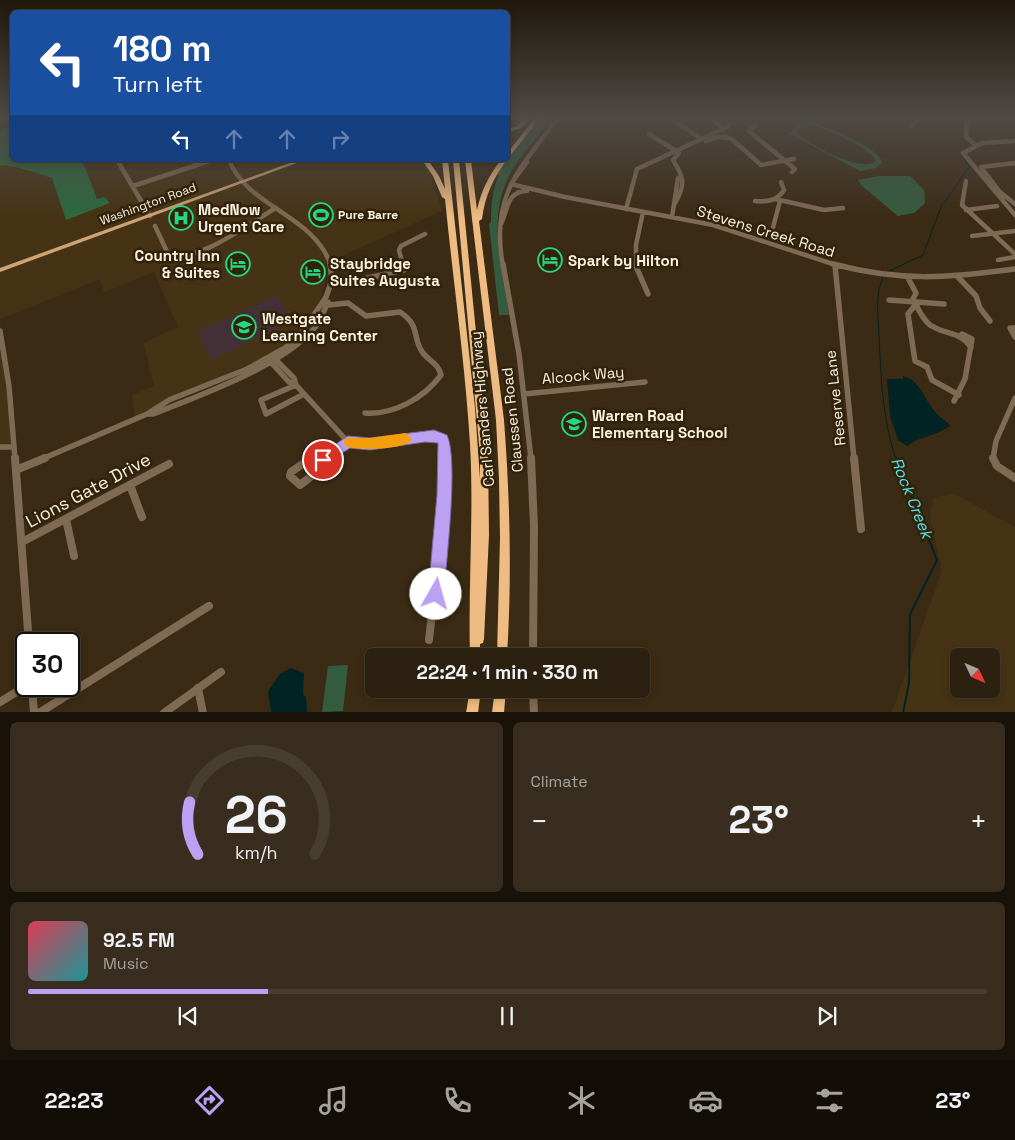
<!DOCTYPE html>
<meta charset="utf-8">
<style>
:root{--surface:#2c2010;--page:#382d1e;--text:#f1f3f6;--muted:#a6a39f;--line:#483e30;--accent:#bca0f2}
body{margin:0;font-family:"Space Grotesk",sans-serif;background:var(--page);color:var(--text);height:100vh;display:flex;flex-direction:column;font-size:19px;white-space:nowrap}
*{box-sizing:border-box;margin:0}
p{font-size:16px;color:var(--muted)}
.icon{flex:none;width:28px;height:28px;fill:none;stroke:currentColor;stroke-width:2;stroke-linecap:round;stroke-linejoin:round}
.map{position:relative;height:712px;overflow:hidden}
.panel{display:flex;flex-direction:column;gap:10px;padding:10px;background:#181209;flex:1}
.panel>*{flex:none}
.banner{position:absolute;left:10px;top:10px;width:500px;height:152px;border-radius:8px;box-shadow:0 2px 8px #0003,0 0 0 1px var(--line);background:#1a4fa0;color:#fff;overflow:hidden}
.needle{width:32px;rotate:134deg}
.tools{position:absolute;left:950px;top:648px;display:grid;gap:10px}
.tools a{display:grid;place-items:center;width:50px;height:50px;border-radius:8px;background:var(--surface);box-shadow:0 2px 8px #0003,0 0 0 1px var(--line);font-size:25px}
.speed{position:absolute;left:15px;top:632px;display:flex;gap:10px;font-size:25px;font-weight:700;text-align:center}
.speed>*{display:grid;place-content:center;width:65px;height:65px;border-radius:50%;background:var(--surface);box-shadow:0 2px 8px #0003,0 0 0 1px var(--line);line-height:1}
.speed .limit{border:2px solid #111;border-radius:8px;background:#fff;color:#111}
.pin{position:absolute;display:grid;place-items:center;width:42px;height:42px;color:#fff;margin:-21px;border:2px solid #fff;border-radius:50%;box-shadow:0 1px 5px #0007}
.me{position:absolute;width:55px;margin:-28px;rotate:7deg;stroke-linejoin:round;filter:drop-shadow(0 0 4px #0008)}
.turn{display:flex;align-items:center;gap:18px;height:105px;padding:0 20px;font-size:22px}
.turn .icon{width:65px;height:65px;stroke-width:2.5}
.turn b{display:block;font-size:35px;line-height:42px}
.lanes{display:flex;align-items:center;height:48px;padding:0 20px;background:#0003;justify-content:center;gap:25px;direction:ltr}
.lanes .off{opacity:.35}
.big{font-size:38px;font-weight:800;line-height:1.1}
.panel .tile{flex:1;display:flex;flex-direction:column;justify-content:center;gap:8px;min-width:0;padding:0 18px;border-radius:8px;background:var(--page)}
.panel .dial{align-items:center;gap:0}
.dial svg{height:130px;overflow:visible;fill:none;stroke:var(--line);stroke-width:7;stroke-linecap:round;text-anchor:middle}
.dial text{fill:var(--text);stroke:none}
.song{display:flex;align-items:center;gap:15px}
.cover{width:60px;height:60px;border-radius:8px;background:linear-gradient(135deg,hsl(350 70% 55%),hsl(180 70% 35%))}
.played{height:5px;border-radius:2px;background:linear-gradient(90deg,var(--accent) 25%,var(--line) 25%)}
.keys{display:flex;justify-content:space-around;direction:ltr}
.heat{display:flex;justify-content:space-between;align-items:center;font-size:28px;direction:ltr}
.panel .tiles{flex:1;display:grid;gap:10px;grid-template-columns:1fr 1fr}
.tile:last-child{grid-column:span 2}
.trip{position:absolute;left:365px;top:648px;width:285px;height:50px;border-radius:8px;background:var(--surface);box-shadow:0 2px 8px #0003,0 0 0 1px var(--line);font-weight:800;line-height:50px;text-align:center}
.menu{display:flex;height:80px;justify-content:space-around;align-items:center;background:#120d06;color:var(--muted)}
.menu .icon{width:35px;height:35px}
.menu .on{color:var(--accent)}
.menu b{font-size:22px;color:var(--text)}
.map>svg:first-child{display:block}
</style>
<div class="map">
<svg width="1015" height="713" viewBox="0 0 1015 713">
<rect width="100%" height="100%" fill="#3b2b15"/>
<path fill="#463315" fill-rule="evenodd" d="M95,160H421L429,170L442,211L324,264L325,281L321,297L303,327L275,352L135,416L132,395L154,386L143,343L178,327L154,272L104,292L100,279L0,319L13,447L0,451V165L13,162H88Z
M953,493L1015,527V712H892L942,571L930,518L933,499ZM959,656H991V689H959Z"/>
<path fill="#433036" d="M277,296L291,322L211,360L197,332Z"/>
<path fill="#345c3e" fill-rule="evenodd" d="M540,118H552C540,135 525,149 514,167C485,213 502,265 509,315H499L489,224L491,222C491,205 492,191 499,175L496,174Z
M806,122C821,123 882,148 882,163L876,168L860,171L788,133L792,132L796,124ZM811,125C823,127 875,150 876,161C864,174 809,145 798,134V128Z
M879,176H910L924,190L925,203L914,213L898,216L861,185L858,180Z
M348,665L343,711L322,712L328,666Z"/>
<path fill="#2c693e" d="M9,126L12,130V160H82L97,199L105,197L110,203L66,220L52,178C43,175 8,163 0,166V130Z"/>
<path fill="#022323" d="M903,376C923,382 923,400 938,415C942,419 947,421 950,426C934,437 920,436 907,446L898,440L890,416L887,379H903Z
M291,668L304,673L303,694L306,697L307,712H271L268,691L280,674Z"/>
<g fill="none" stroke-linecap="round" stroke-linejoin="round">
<path stroke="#022323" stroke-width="1" d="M970,137L982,131
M887,272L923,255L941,207L969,167L961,153L969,143L968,141
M883,277C875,296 878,314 879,334C881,377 882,418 896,459"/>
<path stroke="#022323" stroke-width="2" d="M896,458L937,560L910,614L909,683L903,713"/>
<path stroke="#7f6a54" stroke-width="4.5" d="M670,118L702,139
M710,118L723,128
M911,118L917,121L911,126
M967,118L966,137L976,145
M755,126L749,131L795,169L792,172
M649,134L676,151
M725,136L733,140L761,165L794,159
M706,141L718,137L728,138
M1015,141L982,143L963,153L1015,215
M117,160L150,216
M229,160C248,208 315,215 331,266
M1015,163L981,167L1000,192L1015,204
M966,181L962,205L1015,254
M511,184L565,197L713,225L839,266
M511,184L527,162
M133,186L212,160
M775,199L824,210L843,208
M755,201C767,202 777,201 784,190L781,182
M675,203C686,185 684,177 673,160L679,153
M626,209L637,169L727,127L730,124L727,118
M966,210L997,206
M672,217L678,178L681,176
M501,224C508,209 507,191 527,191
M155,226L169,256C202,261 248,224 276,208
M771,235L780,201
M972,236L1015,231
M998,260L1015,257
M403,266L399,250L401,246L425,234
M503,266C490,195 519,170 558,118
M636,266V245L643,212"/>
<path stroke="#7f6a54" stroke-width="5.5" d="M503,264L519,354L531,459
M635,264L648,294
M833,264C901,282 947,278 1015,269
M835,265L854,459
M958,277L976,296L980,308L990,321
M908,278L916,293L913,299C918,308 922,319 930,325C945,335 960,331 971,347
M333,283L350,282L404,270L403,264
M889,300L944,304
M916,304L908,314L915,361L927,367L932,380L959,395
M328,305L348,303L366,316L400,312C422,327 411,337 423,353C430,362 438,363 441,375C424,398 394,415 365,413
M1015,328H1010L1015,337
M0,331L9,386L15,459
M267,358L289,382L296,385L348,442L370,444L434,436L442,439L444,459
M274,358L294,378L296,385
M296,385L261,400L266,414L304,394
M524,394L645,382
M954,401L965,379L972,339L962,334
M147,414H153C198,396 296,362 320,320C323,314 325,308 328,302
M0,447H13
M42,459L147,414L169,400L247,369L285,348L302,332L326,297L332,280L330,264
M325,459L348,442
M993,459L996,441L1015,398"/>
<path stroke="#7f6a54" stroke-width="8" d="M15,458L29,644
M531,458L534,526L533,656
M854,458L861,529
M993,458L997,466L1015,478
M307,461L315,466L317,472L300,485L290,476L291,472Z
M315,466L326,458
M16,470L45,458
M130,485L142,517
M66,519L74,556
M22,542L169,464
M429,640L440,542L444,458
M32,686L34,713
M198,688L203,713
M533,689L534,713
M0,702L26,686
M39,713L209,606
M164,713L221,672"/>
<path fill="#cfa475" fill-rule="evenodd" d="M298,160H305L0,272V268Z"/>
<path fill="#eebb82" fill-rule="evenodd" d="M525,118H530L521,128L508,132V129L517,126Z
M535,118H540L510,156H508V152Z
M422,160H428L439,176L445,189L442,160H448L475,408L480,479V454L453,160H459L488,454L489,535L484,639L483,643L480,644V656H470C468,585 474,514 470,444C465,362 453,280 445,199L442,197L433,176Z
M465,160H471L477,210C481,191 489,175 501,160H507C493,178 485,196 482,219L479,221L504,420C510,498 512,578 507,656H497L500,538L499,479L496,420Z
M470,689H481L478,713H466Z
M495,689H506L504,713H492Z"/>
</g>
<linearGradient id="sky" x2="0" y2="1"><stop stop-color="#20180c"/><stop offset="0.54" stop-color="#4f4a46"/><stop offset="1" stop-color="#4f4a46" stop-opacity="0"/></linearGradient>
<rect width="1015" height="218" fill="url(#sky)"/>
<path fill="#bca0f2" stroke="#7a689d" d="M434,430L447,435C459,461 446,561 444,594L441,600L436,602L431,600L428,594L437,495L438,443L425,442L370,450L350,448L323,465L319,464L317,460L319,455L348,436L370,438Z"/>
<path fill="#f59e0b" d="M406,433L412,439C407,450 357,451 345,446L344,442L345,438H370Z"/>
<defs>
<g id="stadium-ring" transform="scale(1.25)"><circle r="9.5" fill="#31220a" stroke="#24d886" stroke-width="1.5"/><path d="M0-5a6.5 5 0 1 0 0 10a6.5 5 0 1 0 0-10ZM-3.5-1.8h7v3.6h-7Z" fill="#24d886"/></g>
<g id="hospital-ring" transform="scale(1.25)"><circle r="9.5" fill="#31220a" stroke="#24d886" stroke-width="1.5"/><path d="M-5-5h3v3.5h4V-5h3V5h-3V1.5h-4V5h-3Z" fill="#24d886"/></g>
<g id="hotel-ring" transform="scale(1.25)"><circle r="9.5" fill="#31220a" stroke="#24d886" stroke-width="1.5"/><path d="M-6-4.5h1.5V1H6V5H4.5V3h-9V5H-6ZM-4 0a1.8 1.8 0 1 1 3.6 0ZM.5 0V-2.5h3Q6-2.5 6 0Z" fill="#24d886"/></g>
<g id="school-ring" transform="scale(1.25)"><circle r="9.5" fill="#31220a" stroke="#24d886" stroke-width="1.5"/><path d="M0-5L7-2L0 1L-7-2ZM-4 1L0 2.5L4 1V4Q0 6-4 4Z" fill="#24d886"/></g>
</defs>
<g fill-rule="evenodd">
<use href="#stadium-ring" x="321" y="215"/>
<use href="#hospital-ring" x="181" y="218"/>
<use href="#hotel-ring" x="550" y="260"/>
<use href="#hotel-ring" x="238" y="264"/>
<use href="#hotel-ring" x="313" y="272"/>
<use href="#school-ring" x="244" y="327"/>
<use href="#school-ring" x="574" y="424"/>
</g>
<g text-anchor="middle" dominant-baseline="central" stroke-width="5" stroke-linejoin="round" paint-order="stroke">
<g font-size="12" fill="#fcf2e4" stroke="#31220a">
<text transform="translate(148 204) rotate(-20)">Washington Road</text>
</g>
<g font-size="12" font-weight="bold" fill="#fcf2e4" stroke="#31220a" text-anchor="start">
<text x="338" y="215">Pure Barre</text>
</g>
<g font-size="15" font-weight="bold" fill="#fcf2e4" stroke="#31220a" text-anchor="start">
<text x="198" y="209">MedNow<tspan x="198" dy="17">Urgent Care</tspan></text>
<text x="220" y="255" text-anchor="end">Country Inn<tspan x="220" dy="17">&amp; Suites</tspan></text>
<text x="568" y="260">Spark by Hilton</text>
<text x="330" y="263">Staybridge<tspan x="330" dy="17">Suites Augusta</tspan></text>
<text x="262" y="318">Westgate<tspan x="262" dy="17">Learning Center</tspan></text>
<text x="592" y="415">Warren Road<tspan x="592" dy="17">Elementary School</tspan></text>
</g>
<g font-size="15" fill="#fcf2e4" stroke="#31220a">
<text transform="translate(766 231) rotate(17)">Stevens Creek Road</text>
<text transform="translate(583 375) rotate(-5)">Alcock Way</text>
<text transform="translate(835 398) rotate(-96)">Reserve Lane</text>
<text transform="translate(482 409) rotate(-95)">Carl Sanders Highway</text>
<text transform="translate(512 420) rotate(-96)">Claussen Road</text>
</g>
<g font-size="16" font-style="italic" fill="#50e5e8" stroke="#31220a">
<text transform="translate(912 498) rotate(68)">Rock Creek</text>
</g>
<g font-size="18" fill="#fcf2e4" stroke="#31220a">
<text transform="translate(88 490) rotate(-28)">Lions Gate Drive</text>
</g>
</g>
</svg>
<div class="tools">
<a><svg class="needle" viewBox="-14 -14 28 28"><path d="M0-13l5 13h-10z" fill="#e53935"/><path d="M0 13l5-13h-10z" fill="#a6a39f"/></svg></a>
</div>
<div class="speed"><div class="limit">30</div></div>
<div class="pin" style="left:323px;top:460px;background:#d93025"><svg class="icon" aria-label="arrive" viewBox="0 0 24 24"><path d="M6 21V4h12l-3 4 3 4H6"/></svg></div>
<svg class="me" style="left:436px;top:594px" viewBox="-20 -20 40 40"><circle r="19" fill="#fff"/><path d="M0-13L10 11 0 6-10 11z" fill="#bca0f2"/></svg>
<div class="trip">22:24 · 1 min · 330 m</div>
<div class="banner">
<div class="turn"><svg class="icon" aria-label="left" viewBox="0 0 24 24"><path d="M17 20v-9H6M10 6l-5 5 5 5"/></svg><div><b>180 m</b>Turn left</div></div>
<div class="lanes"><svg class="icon" aria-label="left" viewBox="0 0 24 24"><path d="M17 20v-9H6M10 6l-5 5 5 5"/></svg><svg class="icon off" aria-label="ahead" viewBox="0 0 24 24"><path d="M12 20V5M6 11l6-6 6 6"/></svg><svg class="icon off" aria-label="ahead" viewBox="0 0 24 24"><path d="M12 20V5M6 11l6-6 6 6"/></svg><svg class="icon off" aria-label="right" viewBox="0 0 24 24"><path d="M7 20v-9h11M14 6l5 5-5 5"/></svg></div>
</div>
</div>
<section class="panel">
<div class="tiles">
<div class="tile dial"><svg viewBox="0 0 100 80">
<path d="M14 69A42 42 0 1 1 86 69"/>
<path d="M14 69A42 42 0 0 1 9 37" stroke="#bca0f2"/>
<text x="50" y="56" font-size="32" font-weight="700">26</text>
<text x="50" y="72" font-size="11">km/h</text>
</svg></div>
<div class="tile"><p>Climate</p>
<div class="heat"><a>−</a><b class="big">23°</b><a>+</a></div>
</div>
<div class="tile">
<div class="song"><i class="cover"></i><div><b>92.5 FM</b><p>Music</p></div></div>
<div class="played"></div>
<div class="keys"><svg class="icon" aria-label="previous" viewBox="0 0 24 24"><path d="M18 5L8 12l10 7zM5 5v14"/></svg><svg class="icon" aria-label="pause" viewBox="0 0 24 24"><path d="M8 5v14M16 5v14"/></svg><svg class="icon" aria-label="next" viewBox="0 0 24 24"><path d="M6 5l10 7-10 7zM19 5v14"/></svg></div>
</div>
</div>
</section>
<nav class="menu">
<b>22:23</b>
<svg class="icon on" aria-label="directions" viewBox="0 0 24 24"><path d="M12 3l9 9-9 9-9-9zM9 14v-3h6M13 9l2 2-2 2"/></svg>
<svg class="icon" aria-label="music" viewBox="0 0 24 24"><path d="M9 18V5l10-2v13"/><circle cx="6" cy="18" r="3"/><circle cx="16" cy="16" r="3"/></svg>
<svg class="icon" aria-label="phone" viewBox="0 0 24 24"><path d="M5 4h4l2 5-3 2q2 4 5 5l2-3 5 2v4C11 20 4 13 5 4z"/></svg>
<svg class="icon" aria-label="climate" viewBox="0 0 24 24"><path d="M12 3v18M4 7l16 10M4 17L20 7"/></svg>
<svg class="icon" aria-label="car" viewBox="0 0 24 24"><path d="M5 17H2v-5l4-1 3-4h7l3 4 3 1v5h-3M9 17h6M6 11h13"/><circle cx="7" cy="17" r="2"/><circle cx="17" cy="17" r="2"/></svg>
<svg class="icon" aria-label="filters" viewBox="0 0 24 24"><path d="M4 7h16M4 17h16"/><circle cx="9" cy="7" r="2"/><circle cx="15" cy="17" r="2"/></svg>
<b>23°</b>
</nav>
